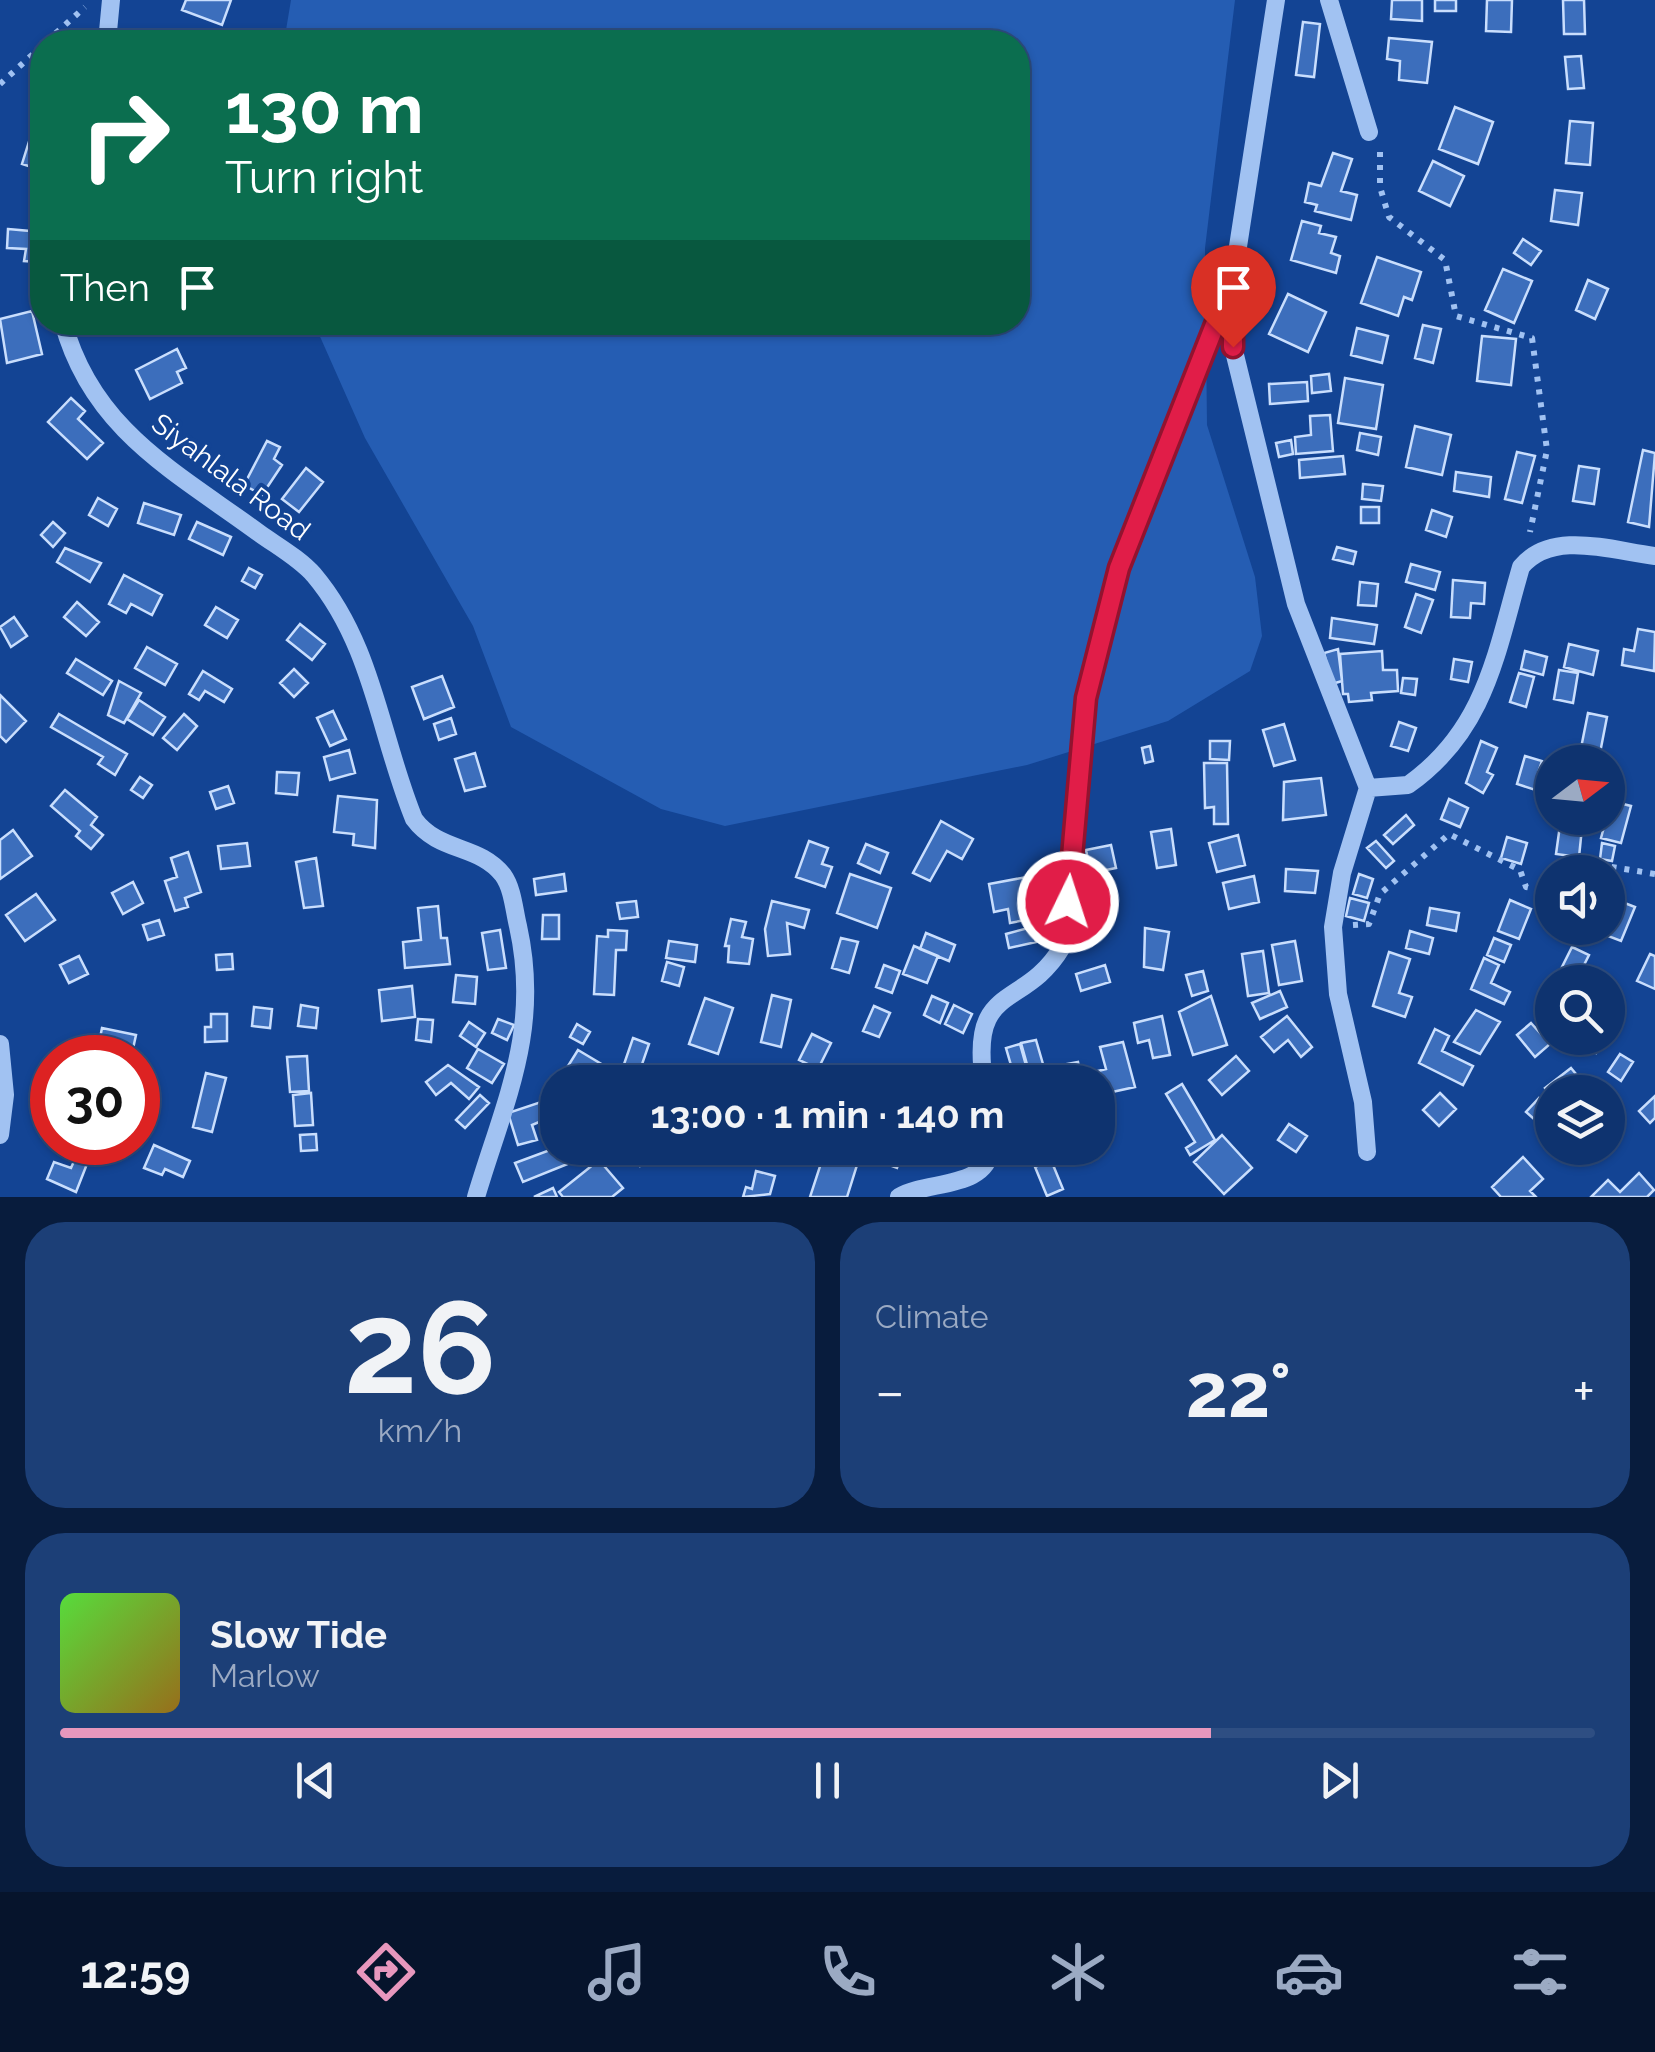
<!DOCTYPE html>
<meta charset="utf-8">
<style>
:root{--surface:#0e336f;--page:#1c3f77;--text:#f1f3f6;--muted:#9baac3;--line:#2e4e82;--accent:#e797bd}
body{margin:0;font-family:Raleway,sans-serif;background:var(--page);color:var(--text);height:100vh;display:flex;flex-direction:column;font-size:38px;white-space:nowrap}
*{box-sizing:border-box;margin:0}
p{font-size:32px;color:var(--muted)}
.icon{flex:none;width:55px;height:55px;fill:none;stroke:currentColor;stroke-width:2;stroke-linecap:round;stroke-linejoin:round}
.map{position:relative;height:1197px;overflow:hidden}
.drawer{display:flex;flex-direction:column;gap:25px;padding:25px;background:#081c3d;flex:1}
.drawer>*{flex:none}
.guide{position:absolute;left:30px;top:30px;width:1000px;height:305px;border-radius:40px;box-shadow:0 2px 8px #0004,0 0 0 2px var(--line);background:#0b6e4f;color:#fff;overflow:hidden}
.needle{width:65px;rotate:74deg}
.tools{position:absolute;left:1535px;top:745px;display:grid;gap:20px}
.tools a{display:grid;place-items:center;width:90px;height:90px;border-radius:50%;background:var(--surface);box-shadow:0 2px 8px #0004,0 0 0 2px var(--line);font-size:50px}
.speed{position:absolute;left:30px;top:1035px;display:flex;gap:20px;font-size:50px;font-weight:700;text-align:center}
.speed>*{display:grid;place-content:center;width:130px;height:130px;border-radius:50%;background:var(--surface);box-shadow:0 2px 8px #0004,0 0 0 2px var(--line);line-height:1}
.speed .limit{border:15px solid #d22;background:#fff;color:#111}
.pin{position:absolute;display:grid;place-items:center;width:85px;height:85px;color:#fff;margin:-102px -42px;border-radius:50% 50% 50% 0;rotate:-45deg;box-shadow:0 0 10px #0007}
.pin .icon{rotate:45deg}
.me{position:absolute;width:110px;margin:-55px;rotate:4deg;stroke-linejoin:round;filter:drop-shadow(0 0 8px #0008)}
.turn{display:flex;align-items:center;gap:35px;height:210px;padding:0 30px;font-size:45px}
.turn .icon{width:130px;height:130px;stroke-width:2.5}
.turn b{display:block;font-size:70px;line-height:85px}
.then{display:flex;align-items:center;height:95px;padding:0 30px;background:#0003;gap:20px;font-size:38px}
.big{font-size:75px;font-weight:700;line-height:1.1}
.drawer .widget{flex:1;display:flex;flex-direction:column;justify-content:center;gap:15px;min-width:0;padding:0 35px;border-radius:40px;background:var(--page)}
.drawer .dial{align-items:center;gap:0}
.dial b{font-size:130px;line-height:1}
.song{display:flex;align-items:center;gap:30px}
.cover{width:120px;height:120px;border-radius:15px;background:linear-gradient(135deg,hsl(110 70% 55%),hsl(40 70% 35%))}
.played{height:10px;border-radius:5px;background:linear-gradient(90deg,var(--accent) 75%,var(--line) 75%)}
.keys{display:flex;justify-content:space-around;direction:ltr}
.heat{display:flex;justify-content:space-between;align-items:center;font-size:55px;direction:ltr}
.drawer .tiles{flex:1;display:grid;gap:25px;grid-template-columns:1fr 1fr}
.widget:last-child{grid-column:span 2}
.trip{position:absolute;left:540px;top:1065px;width:575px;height:100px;border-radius:40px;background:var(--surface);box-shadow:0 2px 8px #0004,0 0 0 2px var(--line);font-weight:700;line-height:100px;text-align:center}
.tab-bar{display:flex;height:160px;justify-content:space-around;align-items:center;background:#06142c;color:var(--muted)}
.tab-bar .icon{width:70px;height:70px}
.tab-bar .on{color:var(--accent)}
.tab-bar b{font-size:45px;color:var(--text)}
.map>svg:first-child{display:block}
</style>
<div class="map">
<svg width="1655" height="1197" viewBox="0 0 1655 1197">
<rect width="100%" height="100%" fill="#134494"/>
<path fill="#255db3" d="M291,0H1235L1205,248L1207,425L1255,577L1262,636L1250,671L1168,721L1027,765L725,826L661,809L511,727L473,626L365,438L314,323L1018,322V42H284Z"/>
<path fill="#3c6ebc" stroke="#c9defd" stroke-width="2.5" d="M186,0H231L222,25L182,10Z
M1392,0H1422V21L1391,19Z
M1435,0H1456V11H1435Z
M1487,0H1512L1511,32L1486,31Z
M1563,0H1584L1585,34H1564Z
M1303,22L1320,24L1314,77L1296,75Z
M1389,38L1432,42L1427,83L1399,80L1400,61L1387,59Z
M1581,56L1584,88L1568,89L1565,57Z
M1455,107L1493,122L1478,164L1439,149Z
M1570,121L1593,123L1590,165L1566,163Z
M32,132L42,135L38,169L22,164Z
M1333,153L1352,159L1341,191L1357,195L1351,220L1315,211L1317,205L1305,202L1309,183L1321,186Z
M1433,161L1464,176L1450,206L1419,191Z
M1555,190L1582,193L1578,225L1551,221Z
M1302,221L1321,226L1319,233L1336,237L1331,253L1340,256L1336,273L1291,260Z
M8,229L41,232L38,262L24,261L26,249L7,248Z
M1523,239L1541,251L1531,265L1514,253Z
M1377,257L1421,272L1412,300L1404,297L1398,316L1361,303Z
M1503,269L1532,281L1514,323L1485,310Z
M1588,280L1608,289L1595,319L1576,310Z
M1288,294L1326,312L1308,352L1269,334Z
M32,311L42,354L7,363L0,319Z
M1423,325L1441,329L1433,363L1415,358Z
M1357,328L1388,336L1382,363L1351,355Z
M1482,336L1516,339L1511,385L1477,381Z
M177,349L186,368L177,372L182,383L150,399L136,370Z
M1329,374L1331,391L1312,393L1311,376Z
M1345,378L1383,385L1376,429L1338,423Z
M1307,382L1308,401L1270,404L1269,384Z
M71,398L85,411L78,419L103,443L87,459L48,422Z
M1330,415L1333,451L1296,454L1295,437L1311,435L1310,416Z
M1415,426L1451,435L1442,475L1406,467Z
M1360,433L1381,437L1378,455L1357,450Z
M1291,440L1293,454L1279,457L1276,443Z
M267,441L280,447L274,459L282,465L262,495L244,485Z
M1643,450L1655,453L1649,527L1628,522Z
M1517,452L1535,456L1522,503L1505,499Z
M1343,456L1345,474L1300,478L1299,460Z
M1579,466L1599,469L1594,504L1573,501Z
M306,468L323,482L299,512L282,499Z
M1456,472L1491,477L1489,497L1454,491Z
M1363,484L1383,486L1381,501L1362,499Z
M98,498L117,509L108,526L89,515Z
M144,503L181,515L174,535L138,523Z
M1361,507H1379V523H1361Z
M1432,510L1452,517L1446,537L1426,530Z
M53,522L65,533L53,547L41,535Z
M197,522L231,537L223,555L189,539Z
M1337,547L1356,552L1353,564L1333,559Z
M65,548L101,563L90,582L57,562Z
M1411,564L1440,572L1435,590L1406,582Z
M249,568L262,575L255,588L242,581Z
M124,575L162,595L152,615L131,604L126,613L109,604Z
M1453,580L1485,583L1484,604L1471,603L1470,618L1451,617Z
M1360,582L1378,584L1376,606L1358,605Z
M1416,594L1433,600L1421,633L1405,627Z
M77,602L99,622L86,636L64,617Z
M216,607L238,620L227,638L205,625Z
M14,617L27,636L11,647L0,627Z
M1332,618L1377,625L1374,644L1330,638Z
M300,624L325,644L312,660L287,640Z
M1638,629L1655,632L1654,671L1622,665L1624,649L1634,651Z
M1569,644L1598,651L1593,675L1564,667Z
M147,647L177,664L165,685L135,668Z
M1338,649L1342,681L1332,684L1324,653Z
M1382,651L1383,670H1397L1398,691L1371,693L1372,700L1349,702L1348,694H1343L1340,654Z
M1525,651L1547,657L1543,675L1521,669Z
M76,659L112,681L103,695L67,673Z
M1454,659L1472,662L1468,682L1451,679Z
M294,669L308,683L294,697L280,683Z
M1559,670L1578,673L1573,703L1554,699Z
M203,671L232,689L224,702L205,691L199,700L189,694Z
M1519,673L1534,677L1526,707L1510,702Z
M442,676L454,707L424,719L412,687Z
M1403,678L1417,679L1415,695L1401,693Z
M119,681L141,693L124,723L108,715Z
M0,695L26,721L6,742L0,736Z
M139,700L165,717L153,735L127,719Z
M333,711L346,739L330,746L317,718Z
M1588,713L1607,717L1600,753L1581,748Z
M59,714L127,754L115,775L98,764L103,757L51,727Z
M184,714L197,726L177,750L163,738Z
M451,718L456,734L439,740L434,724Z
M1399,722L1416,728L1408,751L1391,746Z
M1284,724L1295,760L1274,766L1263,730Z
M1210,741H1230L1229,760L1210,759Z
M1481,741L1497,748L1487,772L1493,775L1483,793L1466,783Z
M1150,746L1153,761L1145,763L1142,748Z
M349,750L355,773L330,780L324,757Z
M475,753L485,786L465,791L455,759Z
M1525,756L1542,761L1538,773L1552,777L1551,795L1517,784Z
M1204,763H1227L1228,824H1214V807L1205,808Z
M277,772L299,773L297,795L276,793Z
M140,777L152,785L143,798L131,790Z
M1321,778L1326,815L1283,820L1284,782Z
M228,786L234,803L216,809L210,792Z
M65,790L97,817L91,825L103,835L91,849L76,836L80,831L51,806Z
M338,796L377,800L375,848L353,845L354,834L334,832Z
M1449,799L1468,808L1460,827L1441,819Z
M1611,801L1631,806L1621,843L1601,838Z
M1406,815L1414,825L1393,844L1384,835Z
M1561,818H1583L1579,857L1556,854Z
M941,821L973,839L962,859L947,851L930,881L913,873Z
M1171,829L1176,865L1157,868L1151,832Z
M13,830L32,856L0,879V840Z
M1238,835L1245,865L1217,872L1209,843Z
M1507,837L1527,843L1521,864L1501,858Z
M809,841L828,848L822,864L832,867L825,887L796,877Z
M1376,841L1394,861L1386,868L1367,848Z
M247,843L250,866L221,869L218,846Z
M1602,843L1615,846L1612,861L1600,859Z
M866,844L888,853L880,873L858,863Z
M1111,845L1116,868L1091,873L1086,850Z
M188,852L201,892L185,898L188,907L175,911L165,881L177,877L171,858Z
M316,858L323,906L304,908L296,862Z
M1286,869L1318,871L1315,893L1285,891Z
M564,874L566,891L536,895L534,879Z
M850,874L891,888L877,928L837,913Z
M1043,874L1053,932L1038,935L1035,918L1010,923L1008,909L994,912L989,884Z
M1359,874L1373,879L1367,898L1353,894Z
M1254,876L1259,902L1229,909L1223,883Z
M133,882L143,903L123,914L112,893Z
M36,894L55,920L25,941L6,915Z
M1609,897L1635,907L1621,941L1595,931L1608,928Z
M1350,898L1369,903L1364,921L1346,916Z
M1510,900L1531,909L1519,939L1498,931Z
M636,901L638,917L620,919L617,903Z
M772,901L809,910L804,928L787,923L790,954L768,956L765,929Z
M438,906L441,938H447L450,964L405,968L403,942L421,940L418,908Z
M1430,908L1459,913L1456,931L1427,925Z
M543,915H559V939H542Z
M731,919L746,922L742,937L753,939L749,964L728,962L729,946H725Z
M159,920L164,935L148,940L143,925Z
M1032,927L1036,942L1009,948L1006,934Z
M1145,928L1169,932L1163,970L1144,967Z
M500,930L506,968L488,970L482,933Z
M608,930L627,931L626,950H616L614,995L594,994L597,936L608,937Z
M1410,931L1433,938L1429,954L1406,948Z
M926,933L955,945L949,961L920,949Z
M841,938L858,942L849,973L832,968Z
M1494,938L1511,945L1504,962L1487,955Z
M669,941L697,945L695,962L666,958Z
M1295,941L1302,981L1279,985L1272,945Z
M914,946L938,956L927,983L903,974Z
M1572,947L1589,955L1581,971L1594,977L1591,982L1556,979Z
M1263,951L1269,993L1248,996L1242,954Z
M1389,952L1410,959L1399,993L1412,997L1405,1017L1373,1006Z
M232,954L233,969L217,970L216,955Z
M1650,954L1655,956V989L1637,981Z
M79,956L88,974L69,983L60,965Z
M1484,958L1499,965L1491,983L1510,992L1504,1004L1471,989Z
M667,962L684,967L679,986L662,981Z
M884,965L900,971L892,993L876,987Z
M1105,965L1110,982L1081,991L1076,974Z
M1203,971L1208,991L1192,996L1186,975Z
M456,975L477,977L475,1004L453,1002Z
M412,986L415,1017L382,1021L379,990Z
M1280,991L1287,1007L1260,1019L1252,1003Z
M772,995L791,1000L781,1047L761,1042Z
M932,996L948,1003L940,1023L924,1015Z
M1211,996L1227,1045L1193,1055L1179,1012Z
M705,998L733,1008L718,1054L689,1044Z
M301,1005L318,1008L316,1028L298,1026Z
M954,1005L972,1014L963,1033L945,1024Z
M874,1006L890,1013L879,1037L863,1031Z
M254,1007L272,1009L270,1028L252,1026Z
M1476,1010L1500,1022L1480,1054L1454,1042Z
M211,1014H227V1041L205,1042V1027H211Z
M1162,1016L1170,1055L1153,1058L1149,1040L1138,1043L1134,1023Z
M1287,1016L1312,1047L1301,1057L1288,1040L1274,1052L1261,1037Z
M418,1019L433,1020L431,1042L416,1040Z
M498,1019L514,1025L507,1040L492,1033Z
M469,1022L485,1033L476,1047L460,1036Z
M1531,1023L1550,1044L1535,1057L1517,1035Z
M577,1024L590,1032L583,1044L570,1037Z
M102,1028L136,1035L131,1058H96Z
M1435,1029L1449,1036L1442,1051L1473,1066L1463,1085L1419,1063Z
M812,1034L831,1043L818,1069L799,1060Z
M633,1038L649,1044L638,1076L622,1070Z
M1583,1038H1605L1596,1053L1580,1042Z
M1036,1040L1043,1064L1028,1068L1021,1043Z
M1123,1042L1135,1087L1103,1094L1098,1071L1106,1069L1100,1047Z
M1020,1044L1027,1069L1013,1072L1006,1048Z
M478,1049L504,1064L492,1083L467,1068Z
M578,1050L603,1065L593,1082L582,1075L578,1082L563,1074Z
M1620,1054L1633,1062L1621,1081L1608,1072Z
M307,1056L309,1091L290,1092L287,1057Z
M1236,1056L1249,1071L1222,1095L1209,1080Z
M1078,1062L1082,1082H1067L1062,1065Z
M448,1065L479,1087L469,1099L451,1083L436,1095L426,1082Z
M1571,1068L1586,1086L1577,1092H1552V1098L1545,1088Z
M863,1069L879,1078L876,1082H855Z
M206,1073L226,1078L212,1132L193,1127Z
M1182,1084L1215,1140L1190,1155L1186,1148L1195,1142L1166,1094Z
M311,1093L313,1125L295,1126L293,1095Z
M1440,1093L1456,1109L1439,1126L1423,1110Z
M480,1095L489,1103L465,1128L456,1120Z
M1655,1096V1118L1650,1123L1639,1111Z
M553,1098L558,1114L532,1125L537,1140L518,1145L508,1113Z
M1539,1098L1552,1110V1135L1526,1112Z
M1289,1124L1307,1136L1296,1152L1278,1140Z
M316,1134L317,1150L301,1151L300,1135Z
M1222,1135L1252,1168L1224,1194L1194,1162Z
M79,1142H103L98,1157L76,1150Z
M154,1145L190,1161L183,1177L165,1169L162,1175L144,1168Z
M558,1147L564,1148L570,1163L523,1182L515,1163Z
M569,1148H595L577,1160Z
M631,1148H652L656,1152L640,1166L628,1150Z
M762,1148H784L779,1160L760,1152Z
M878,1148H904L897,1168L873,1159Z
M924,1148H964L957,1163Z
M824,1154L857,1165L847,1197H810Z
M1523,1157L1543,1179L1530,1191L1536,1197H1501L1492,1187Z
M75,1159L87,1164L76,1192L47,1179L54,1162L71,1168Z
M599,1160L623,1188L612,1197H563L559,1192Z
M1051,1160L1063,1189L1047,1196L1035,1167Z
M756,1171L775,1176L770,1194L743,1197L746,1187L752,1189Z
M1639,1173L1654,1190L1647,1197H1591L1608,1180L1620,1192Z
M553,1188L557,1197H534Z"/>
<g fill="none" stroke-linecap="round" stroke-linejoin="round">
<path stroke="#a1c2f2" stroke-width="6" stroke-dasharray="5 8" stroke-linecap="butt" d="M46,42L85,7
M0,84L42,46
M1380,152V187L1389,217L1445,260L1456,316L1532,338L1547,450L1530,532
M1592,872L1594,864L1655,874
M1353,925L1369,924L1380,894L1449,834L1520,870L1526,887L1552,892"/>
<path stroke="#a1c2f2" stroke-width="18" d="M1276,0L1233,279V347L1296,604L1368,788L1342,873L1333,927L1338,994L1363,1102L1367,1152
M1329,0L1369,132
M107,42L111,0
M63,322C92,430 176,472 259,533C277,546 299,558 314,575C373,645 380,736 414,819C439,853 479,844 503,875C513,889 514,910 518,926C541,1030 505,1100 476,1197
M1368,788L1408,785C1486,730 1496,653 1521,567C1552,529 1613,551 1655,556
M0,1044L5,1095L0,1135
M984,1082C969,981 1024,1011 1062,947L1085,698L1119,568L1229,288
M899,1197C927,1180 987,1190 991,1148"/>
</g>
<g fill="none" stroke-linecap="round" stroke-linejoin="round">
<g stroke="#92132f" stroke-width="25">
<path id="route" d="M1068,902L1086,698L1119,568L1233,279V347"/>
</g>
<use href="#route" stroke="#e11d48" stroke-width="18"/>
</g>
<g text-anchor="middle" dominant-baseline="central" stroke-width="8" stroke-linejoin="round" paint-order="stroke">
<g font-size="28" fill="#fff" stroke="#134494">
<text transform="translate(231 477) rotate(37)">Siyahlala Road</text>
</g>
</g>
</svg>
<div class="tools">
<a><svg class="needle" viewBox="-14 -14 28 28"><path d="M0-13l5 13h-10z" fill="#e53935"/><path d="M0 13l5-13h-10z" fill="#9baac3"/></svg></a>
<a><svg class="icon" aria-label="sound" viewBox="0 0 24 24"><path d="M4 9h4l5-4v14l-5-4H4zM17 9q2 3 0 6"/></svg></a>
<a><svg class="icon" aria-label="search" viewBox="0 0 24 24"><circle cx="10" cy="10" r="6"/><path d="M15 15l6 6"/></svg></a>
<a><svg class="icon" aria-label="layers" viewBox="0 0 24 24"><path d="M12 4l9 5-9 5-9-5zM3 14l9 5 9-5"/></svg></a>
</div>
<div class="speed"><div class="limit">30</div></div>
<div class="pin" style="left:1233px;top:347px;background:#d93025"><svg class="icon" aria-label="arrive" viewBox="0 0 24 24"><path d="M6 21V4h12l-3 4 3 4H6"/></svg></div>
<svg class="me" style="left:1068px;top:902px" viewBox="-20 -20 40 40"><circle r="17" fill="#e11d48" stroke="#fff" stroke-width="3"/><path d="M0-11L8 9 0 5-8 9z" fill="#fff"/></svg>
<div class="trip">13:00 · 1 min · 140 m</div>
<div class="guide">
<div class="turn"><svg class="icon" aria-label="right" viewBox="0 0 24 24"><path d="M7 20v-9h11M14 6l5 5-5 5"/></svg><div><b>130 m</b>Turn right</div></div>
<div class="then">Then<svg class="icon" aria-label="arrive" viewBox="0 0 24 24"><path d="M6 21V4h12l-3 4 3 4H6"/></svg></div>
</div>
</div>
<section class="drawer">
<div class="tiles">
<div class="widget dial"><b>26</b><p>km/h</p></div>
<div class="widget"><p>Climate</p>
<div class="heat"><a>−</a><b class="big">22°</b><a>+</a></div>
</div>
<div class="widget">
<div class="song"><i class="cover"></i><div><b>Slow Tide</b><p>Marlow</p></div></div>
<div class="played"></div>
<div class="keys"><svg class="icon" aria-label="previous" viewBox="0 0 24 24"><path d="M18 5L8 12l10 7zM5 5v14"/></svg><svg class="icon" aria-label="pause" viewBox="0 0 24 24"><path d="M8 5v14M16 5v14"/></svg><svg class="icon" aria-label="next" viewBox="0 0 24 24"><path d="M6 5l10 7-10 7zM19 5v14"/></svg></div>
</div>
</div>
</section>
<nav class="tab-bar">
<b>12:59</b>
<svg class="icon on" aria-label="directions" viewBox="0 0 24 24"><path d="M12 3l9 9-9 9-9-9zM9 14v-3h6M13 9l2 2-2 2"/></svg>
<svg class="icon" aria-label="music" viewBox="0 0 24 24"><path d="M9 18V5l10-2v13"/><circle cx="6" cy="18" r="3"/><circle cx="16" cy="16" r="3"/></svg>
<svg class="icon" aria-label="phone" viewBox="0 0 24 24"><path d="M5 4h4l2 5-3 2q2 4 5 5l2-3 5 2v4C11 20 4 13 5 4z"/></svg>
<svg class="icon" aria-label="climate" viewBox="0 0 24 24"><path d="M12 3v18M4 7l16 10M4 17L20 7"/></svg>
<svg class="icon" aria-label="car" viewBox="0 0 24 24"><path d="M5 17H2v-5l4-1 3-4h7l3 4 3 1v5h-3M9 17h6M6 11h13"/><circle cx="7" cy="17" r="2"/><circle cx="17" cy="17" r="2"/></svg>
<svg class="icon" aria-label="filters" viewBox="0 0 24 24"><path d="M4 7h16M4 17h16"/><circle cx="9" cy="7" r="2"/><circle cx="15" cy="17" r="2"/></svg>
</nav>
